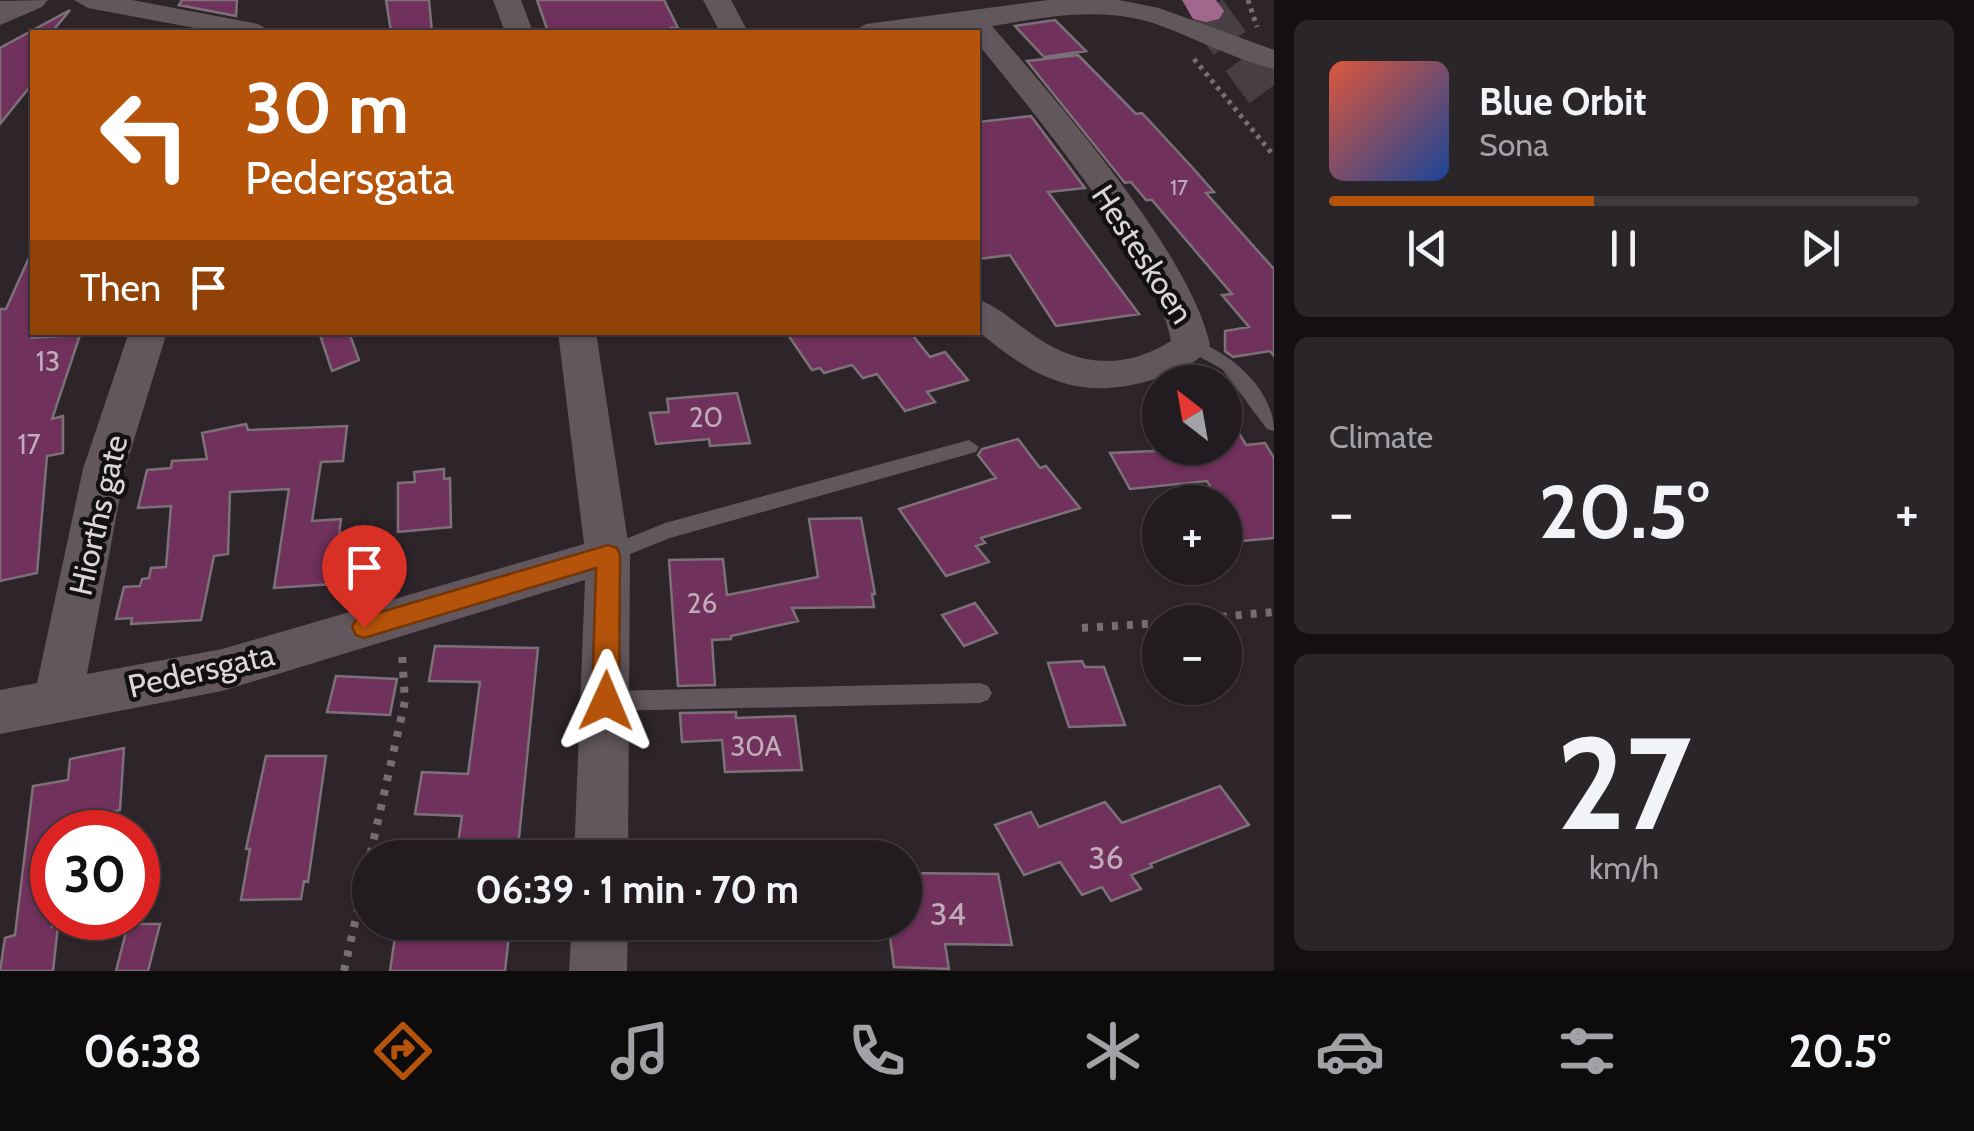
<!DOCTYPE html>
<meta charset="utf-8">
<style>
:root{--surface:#221c20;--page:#2a2529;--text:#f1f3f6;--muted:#a2a1a5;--line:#3f3a3e;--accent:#b45309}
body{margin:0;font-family:Cabin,sans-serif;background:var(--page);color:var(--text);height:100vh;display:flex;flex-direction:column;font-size:38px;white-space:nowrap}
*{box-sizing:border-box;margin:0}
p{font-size:32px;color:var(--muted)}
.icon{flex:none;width:55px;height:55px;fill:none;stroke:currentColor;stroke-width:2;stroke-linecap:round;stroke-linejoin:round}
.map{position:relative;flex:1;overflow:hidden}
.side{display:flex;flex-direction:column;gap:20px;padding:20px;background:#130f12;width:700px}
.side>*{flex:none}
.guide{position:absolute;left:30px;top:30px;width:950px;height:305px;border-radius:0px;box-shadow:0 2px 8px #0004,0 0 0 2px var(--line);background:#b45309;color:#fff;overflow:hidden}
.needle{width:65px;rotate:329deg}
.controls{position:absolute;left:1142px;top:365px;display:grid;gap:20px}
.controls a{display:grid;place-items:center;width:100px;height:100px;border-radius:50%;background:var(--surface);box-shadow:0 2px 8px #0004,0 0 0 2px var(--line);font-size:50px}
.speed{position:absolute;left:30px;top:810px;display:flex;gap:20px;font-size:50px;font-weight:700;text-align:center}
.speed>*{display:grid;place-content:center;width:130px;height:130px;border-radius:50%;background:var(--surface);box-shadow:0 2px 8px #0004,0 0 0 2px var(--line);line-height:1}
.speed .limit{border:15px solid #d22;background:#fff;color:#111}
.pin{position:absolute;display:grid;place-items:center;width:85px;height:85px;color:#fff;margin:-102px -42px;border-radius:50% 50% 50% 0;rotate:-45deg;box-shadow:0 0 10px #0007}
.pin .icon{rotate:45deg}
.me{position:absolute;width:110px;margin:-55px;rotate:1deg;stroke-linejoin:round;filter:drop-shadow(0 0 8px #0008)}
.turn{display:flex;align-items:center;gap:35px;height:210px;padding:0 50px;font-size:45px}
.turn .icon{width:130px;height:130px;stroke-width:2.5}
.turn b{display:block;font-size:70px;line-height:85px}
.then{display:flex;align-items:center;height:95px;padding:0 50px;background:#0003;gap:20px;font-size:38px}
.big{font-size:75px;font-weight:700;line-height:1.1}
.side .card{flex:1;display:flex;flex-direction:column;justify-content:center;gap:15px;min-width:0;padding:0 35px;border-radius:15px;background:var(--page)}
.side .dial{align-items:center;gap:0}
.dial b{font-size:130px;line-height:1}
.song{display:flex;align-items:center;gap:30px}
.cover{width:120px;height:120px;border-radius:15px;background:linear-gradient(135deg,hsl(10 70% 55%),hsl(220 70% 35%))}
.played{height:10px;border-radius:5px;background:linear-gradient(90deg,var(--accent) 45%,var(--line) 45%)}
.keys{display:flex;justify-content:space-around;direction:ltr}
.heat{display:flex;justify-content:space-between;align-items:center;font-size:55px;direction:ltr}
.trip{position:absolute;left:352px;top:840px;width:570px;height:100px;border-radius:50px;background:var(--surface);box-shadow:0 2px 8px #0004,0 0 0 2px var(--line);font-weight:700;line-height:100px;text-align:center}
.menu{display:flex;height:160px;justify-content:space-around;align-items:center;background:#0e0b0d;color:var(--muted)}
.menu .icon{width:70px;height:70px}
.menu .active{color:var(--accent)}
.menu b{font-size:45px;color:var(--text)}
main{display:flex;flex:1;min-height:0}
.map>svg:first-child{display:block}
</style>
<main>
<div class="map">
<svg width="1274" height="971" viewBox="0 0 1274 971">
<rect width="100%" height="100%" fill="#2e252a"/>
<path fill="#70315c" stroke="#7b7177" stroke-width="2.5" d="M182,0H237L236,16L179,5Z
M386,0H429L432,32H391Z
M537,0H664L678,28H671L673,32H548Z
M70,10L52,32H32V84L0,124V48Z
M1055,20L1086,51L1044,57L1015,26Z
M1078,55L1136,114L1142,113L1191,166L1214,192L1206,193L1274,269V356L1270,351L1233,357L1225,351V331L1249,327L1222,295L1232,294L1152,200H1146L1131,182L1125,183L1027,61Z
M1031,116L1085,188L1048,192L1139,314L1056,326L1010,255L978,259V122Z
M32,251V338L80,335L52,419L63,416V453L47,456L37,573L0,581V309H6Z
M319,332H349L359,360L332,371Z
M786,332H910L930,357L945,352L968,380L927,392L935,402L905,411L877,374L863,378L852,365L824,373L820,368L812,370Z
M737,393L750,443L710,446L709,439L656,444L650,413L669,412L667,399Z
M1225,410L1246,445L1265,443L1274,458V538L1242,541L1225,512V502H1219L1207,481L1130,489L1110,453L1225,448Z
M246,424L248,430L347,426L343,461L321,462L312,521L341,519L333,584L274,588L289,489L230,492L228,554L214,556L201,620L131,624L132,618L116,619L124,587L140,586L142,579L149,578L151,568L166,567L171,506L138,508L147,470L171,468L172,461L207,459L202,433Z
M1018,439L1040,468L1046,466L1080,508L981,538L985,543L976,546L989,562L946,576L899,509L996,478L978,455L982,449Z
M444,469V479L450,478L451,527L398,532V483L415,482L414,472Z
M861,518L875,594H872L874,607L792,608L798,621L731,636V639L712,640L715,685L678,686L669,560L723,559L727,595L818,577L809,519Z
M975,603L997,633L964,646L942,615Z
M435,646L538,648L517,858H456L462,816L415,814L422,772L468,774L480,682L429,681Z
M1082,661L1085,667H1104L1125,725L1069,727L1048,663Z
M336,676L397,679L390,715L327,712Z
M736,712V718L795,716L802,770L725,772L722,740L682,742L680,713Z
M124,748L120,810L98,815L96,832H52V927L58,926L53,971H0L5,938L15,935L33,786L68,780L70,759Z
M266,756H326L308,882L304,881L301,899L241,900L250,849H246Z
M1220,786L1249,825L1150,864L1152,867L1131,875L1141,889L1111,901L1102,887L1082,895L1060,862L1024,875L995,825L1031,812L1039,827L1105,802L1122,823Z
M905,873L998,874L1012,945L945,944L949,969L894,967L888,922H905Z
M397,923L510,927L505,971H390Z
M128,924H160L148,971H116Z"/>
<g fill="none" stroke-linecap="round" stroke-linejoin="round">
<path stroke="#483f44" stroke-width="40" stroke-dasharray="40 20" stroke-linecap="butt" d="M1206,11L1274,103"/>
<path stroke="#756e72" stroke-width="5" stroke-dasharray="4 5" stroke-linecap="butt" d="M1248,0L1257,27
M1194,59L1274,156"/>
<path stroke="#756e72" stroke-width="8" stroke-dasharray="6 9" stroke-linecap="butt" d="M1161,622L1274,612
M1082,628L1160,623
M344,971L405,701L402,653"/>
<path fill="#61575d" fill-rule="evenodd" d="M1191,339C1229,351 1274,389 1274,431L1267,429L1222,369L1185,349L1182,345Z
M969,440L979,447L976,452L670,538L608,563L601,561L597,555L601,549L665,523Z
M980,683L988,686L992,693L988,700L980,703L606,711L598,708L594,701L598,694L606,691Z"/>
<path fill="#61575d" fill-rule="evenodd" d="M74,0H132L258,24L272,32H216L88,8Z
M493,0H521L533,32H505Z
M703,0H731L748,32H720Z
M1048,0H1119L1159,8L1274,50V69C1233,59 1195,38 1156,24C1102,6 1047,17 992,26C1055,99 1191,254 1210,345C1199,363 1178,372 1158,378C1081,403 1036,380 978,331V300C996,305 1009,318 1025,329C1071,365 1120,373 1171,341C1157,260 1032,111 978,44V32H852L866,24Z
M129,332H167L125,469L87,674L222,649L584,544L558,332H596L630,555L628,858H574L585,580L222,691L0,734V690L37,683L83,469Z
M572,922H628L627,971H569Z"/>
<path fill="#61575d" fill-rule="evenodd" d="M48,0L42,7L0,25V1Z"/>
<path fill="#a2678d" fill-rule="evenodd" d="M1182,0H1216L1224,11L1219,19L1206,22L1193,19Z"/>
</g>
<path fill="#b45309" stroke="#753606" stroke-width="2.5" d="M608,545L617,548L620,555L619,701L615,709L606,713L596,709L592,701L596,568L364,638L356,635L352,627L356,620L364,617Z"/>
<g text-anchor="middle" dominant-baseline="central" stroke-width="9" stroke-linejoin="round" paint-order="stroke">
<g font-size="22" fill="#c0acb9">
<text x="1179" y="187">17</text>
</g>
<g font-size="28" fill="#c0acb9">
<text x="48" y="361">13</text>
<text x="706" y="417">20</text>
<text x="29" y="444">17</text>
<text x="702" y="603">26</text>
<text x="756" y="746">30A</text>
</g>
<g font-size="32" fill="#dad5d8" stroke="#131012">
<text transform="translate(1143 254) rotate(57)">Hesteskoen</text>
<text transform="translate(98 515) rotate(-77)">Hiorths gate</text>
<text transform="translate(201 670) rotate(-13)">Pedersgata</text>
</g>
<g font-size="32" fill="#c0acb9">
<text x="1106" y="857">36</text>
<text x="948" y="913">34</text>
</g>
</g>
</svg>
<div class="controls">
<a><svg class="needle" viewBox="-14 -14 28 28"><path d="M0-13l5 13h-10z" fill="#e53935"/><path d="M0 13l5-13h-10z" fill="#a2a1a5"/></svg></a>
<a>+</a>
<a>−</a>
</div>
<div class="speed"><div class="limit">30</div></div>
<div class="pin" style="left:364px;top:627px;background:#d93025"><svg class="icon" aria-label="arrive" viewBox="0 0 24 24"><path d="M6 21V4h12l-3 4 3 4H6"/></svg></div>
<svg class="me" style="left:606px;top:701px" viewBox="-20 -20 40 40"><path d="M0-17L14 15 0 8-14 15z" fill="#b45309" stroke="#fff" stroke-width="4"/></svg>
<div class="trip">06:39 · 1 min · 70 m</div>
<div class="guide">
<div class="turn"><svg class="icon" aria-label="left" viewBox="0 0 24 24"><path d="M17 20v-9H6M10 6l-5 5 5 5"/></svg><div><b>30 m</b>Pedersgata</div></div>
<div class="then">Then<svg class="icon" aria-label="arrive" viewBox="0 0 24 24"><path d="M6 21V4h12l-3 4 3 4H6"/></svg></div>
</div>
</div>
<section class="side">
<div class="card">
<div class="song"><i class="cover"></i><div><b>Blue Orbit</b><p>Sona</p></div></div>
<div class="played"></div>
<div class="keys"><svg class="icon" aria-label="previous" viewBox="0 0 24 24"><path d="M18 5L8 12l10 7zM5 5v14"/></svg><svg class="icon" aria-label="pause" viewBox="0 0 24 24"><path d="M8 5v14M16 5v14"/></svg><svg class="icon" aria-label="next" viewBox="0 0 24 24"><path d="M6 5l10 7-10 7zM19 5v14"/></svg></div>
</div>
<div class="card"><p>Climate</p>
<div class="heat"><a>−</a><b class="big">20.5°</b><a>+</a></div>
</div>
<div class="card dial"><b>27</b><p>km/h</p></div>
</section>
</main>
<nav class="menu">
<b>06:38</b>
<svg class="icon active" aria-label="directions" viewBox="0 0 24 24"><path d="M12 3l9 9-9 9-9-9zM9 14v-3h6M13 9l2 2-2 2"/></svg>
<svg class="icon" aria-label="music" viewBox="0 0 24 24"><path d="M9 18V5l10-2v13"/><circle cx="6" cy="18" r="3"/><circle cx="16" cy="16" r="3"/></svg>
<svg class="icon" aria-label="phone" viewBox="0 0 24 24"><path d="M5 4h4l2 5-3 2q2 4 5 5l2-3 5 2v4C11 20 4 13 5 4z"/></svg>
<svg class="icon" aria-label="climate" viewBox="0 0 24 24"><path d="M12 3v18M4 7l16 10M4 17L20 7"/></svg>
<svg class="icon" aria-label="car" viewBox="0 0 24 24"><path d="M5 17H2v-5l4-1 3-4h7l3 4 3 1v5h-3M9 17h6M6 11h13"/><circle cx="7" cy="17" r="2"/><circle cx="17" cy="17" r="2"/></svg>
<svg class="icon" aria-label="filters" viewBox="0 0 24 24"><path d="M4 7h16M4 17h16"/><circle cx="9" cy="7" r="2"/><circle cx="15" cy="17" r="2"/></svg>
<b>20.5°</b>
</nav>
